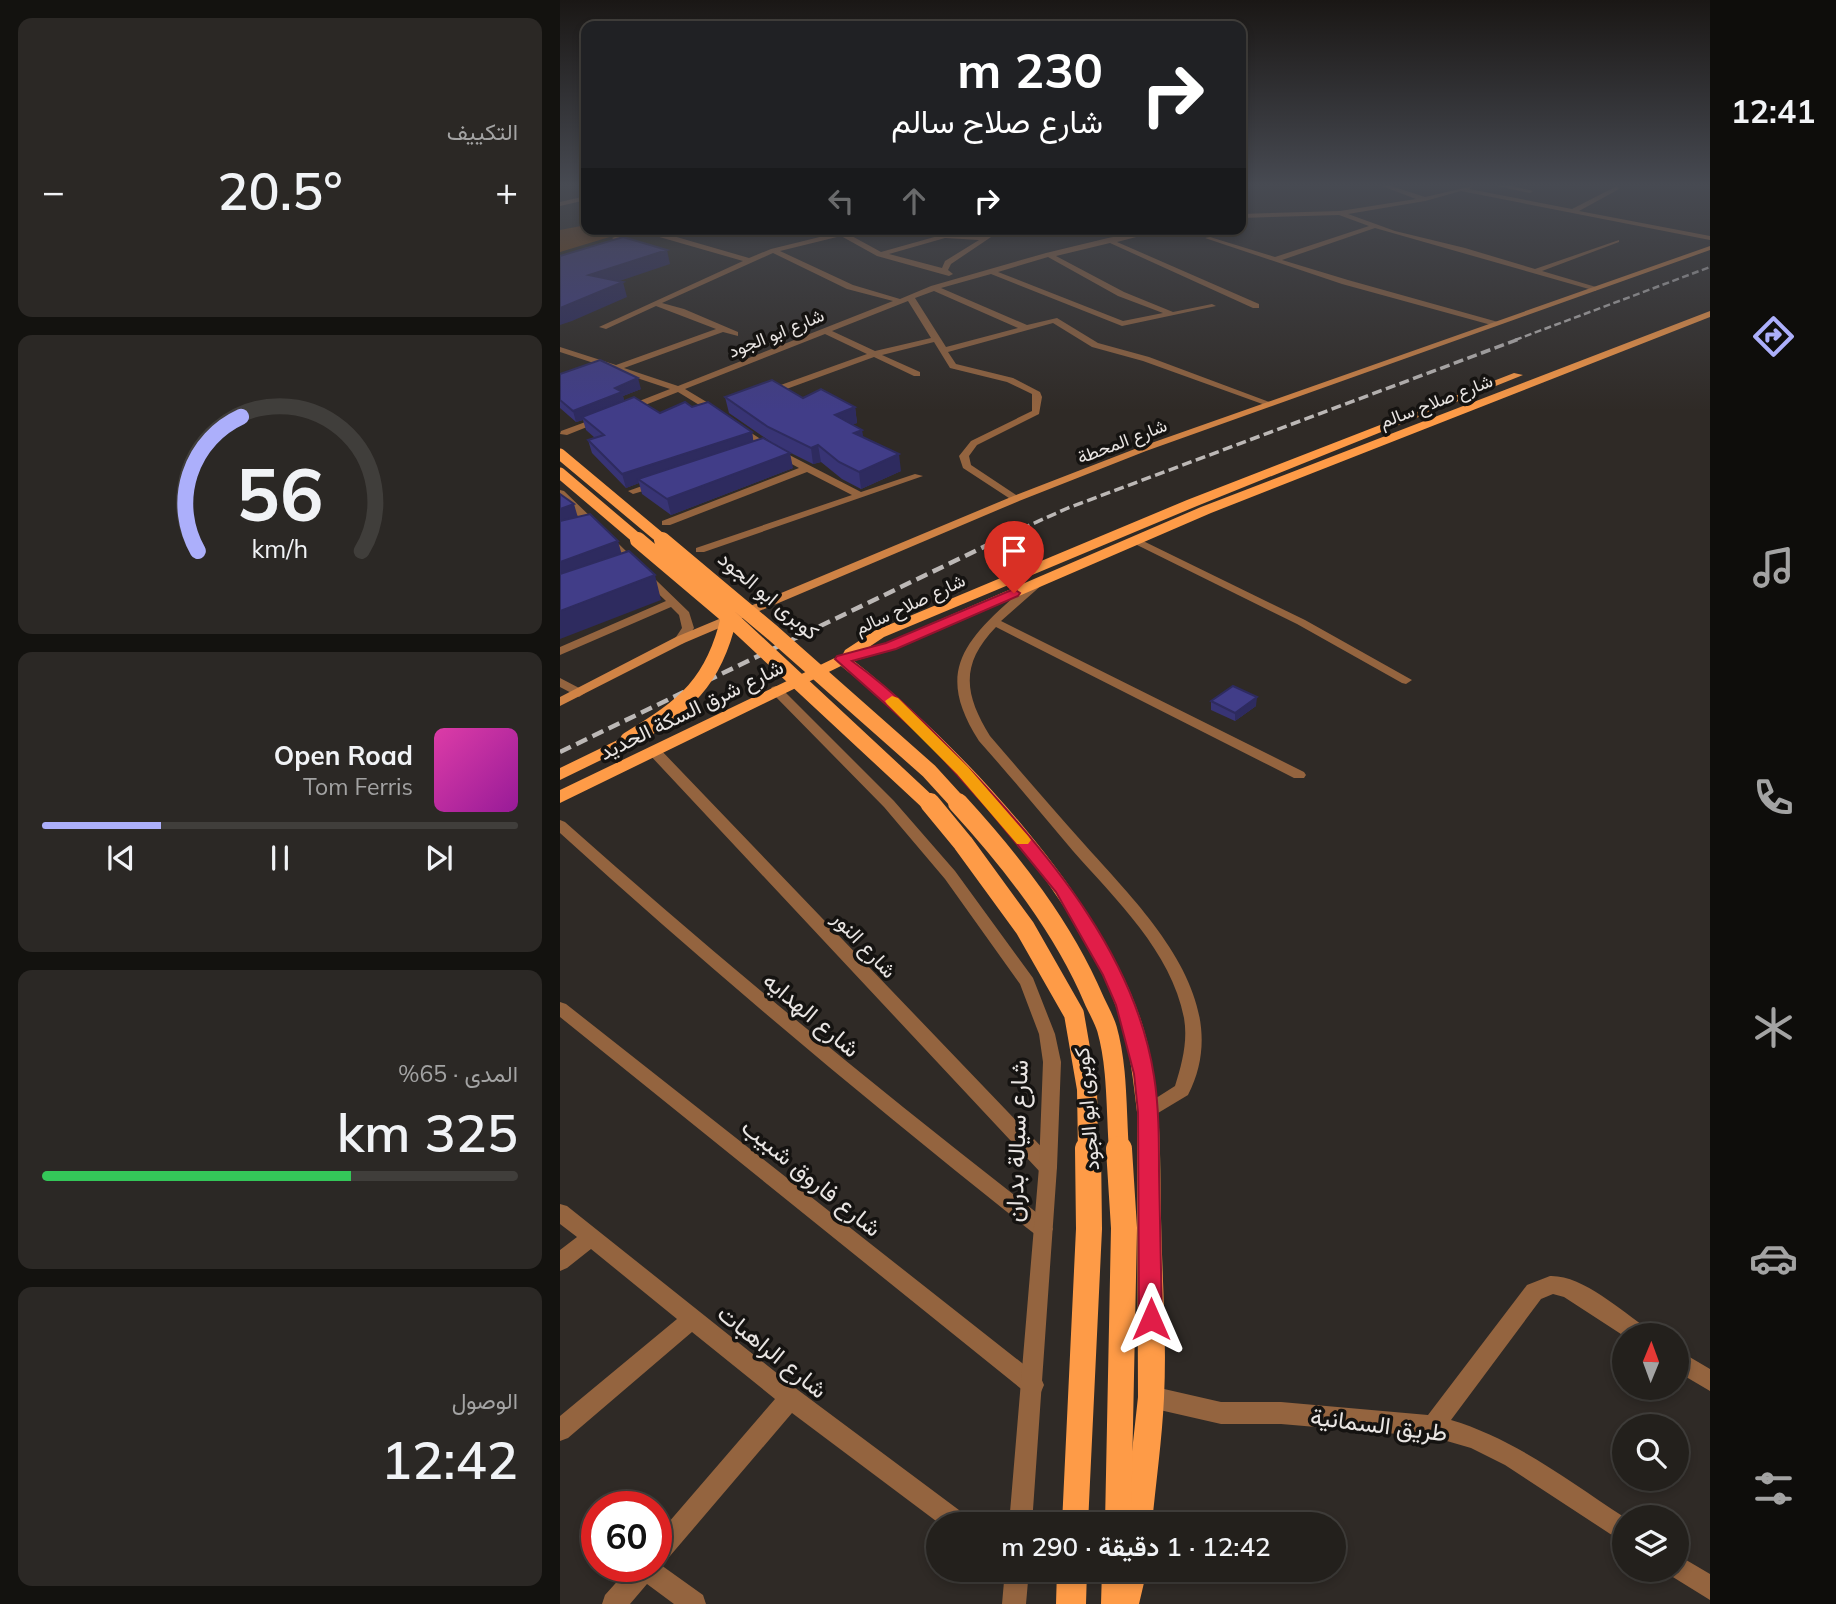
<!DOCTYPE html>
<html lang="ar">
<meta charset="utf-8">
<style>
:root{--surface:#23201c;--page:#2b2825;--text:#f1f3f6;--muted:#a3a3a3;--line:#403e3b;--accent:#acaffb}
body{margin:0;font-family:Mulish,Vazirmatn,sans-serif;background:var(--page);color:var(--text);direction:rtl;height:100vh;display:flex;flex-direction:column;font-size:26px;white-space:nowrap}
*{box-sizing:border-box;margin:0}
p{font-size:23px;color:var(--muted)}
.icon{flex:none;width:38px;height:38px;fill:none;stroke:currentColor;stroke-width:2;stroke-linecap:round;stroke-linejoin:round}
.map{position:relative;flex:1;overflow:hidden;direction:ltr}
.sheet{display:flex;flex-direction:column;gap:18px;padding:18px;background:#13120f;width:560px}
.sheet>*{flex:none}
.hud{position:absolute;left:21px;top:21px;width:665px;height:214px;border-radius:14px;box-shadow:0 4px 10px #0003,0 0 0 2px var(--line);direction:rtl;background:#202124;color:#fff;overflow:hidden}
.needle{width:46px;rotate:1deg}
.controls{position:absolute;left:1052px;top:1323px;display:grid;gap:14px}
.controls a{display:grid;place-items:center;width:77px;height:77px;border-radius:50%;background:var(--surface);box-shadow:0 4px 10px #0003,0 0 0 2px var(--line);font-size:35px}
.speed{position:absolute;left:21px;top:1491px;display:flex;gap:14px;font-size:35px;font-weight:700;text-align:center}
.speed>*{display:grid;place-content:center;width:91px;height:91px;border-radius:50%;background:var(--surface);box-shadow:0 4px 10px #0003,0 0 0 2px var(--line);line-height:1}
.speed .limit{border:10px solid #d22;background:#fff;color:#111}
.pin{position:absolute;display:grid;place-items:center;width:60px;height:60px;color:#fff;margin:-72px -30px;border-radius:50% 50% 50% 0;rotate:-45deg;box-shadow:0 0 7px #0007}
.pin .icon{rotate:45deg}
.me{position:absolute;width:77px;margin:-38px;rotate:0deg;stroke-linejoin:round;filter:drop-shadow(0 0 5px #0008)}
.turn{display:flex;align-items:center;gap:24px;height:147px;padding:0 28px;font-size:32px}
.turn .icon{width:91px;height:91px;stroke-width:2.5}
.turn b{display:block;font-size:49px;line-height:60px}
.lanes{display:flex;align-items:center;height:66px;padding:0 28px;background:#0003;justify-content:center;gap:35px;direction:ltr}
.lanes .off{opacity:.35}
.big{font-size:52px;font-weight:600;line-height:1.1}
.sheet .card{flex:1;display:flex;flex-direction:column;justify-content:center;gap:10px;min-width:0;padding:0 24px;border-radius:14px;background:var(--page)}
.sheet .dial{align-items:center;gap:0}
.dial svg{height:182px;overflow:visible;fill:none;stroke:var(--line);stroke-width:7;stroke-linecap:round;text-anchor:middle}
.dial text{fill:var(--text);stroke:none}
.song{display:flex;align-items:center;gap:21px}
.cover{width:84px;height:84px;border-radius:10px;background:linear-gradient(135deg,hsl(320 70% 55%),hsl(300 70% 35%))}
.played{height:7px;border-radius:4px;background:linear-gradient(90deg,var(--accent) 25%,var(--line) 25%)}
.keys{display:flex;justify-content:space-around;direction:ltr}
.heat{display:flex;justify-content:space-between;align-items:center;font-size:38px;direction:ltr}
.charge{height:10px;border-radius:5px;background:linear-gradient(90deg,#34c759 65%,var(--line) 0)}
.trip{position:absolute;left:366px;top:1512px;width:420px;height:70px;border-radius:35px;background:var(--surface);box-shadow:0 4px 10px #0003,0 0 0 2px var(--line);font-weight:600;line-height:70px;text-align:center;direction:rtl}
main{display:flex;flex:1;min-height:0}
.tab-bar{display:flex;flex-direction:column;width:126px;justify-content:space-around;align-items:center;background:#0e0d0b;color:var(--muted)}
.tab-bar .icon{width:49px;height:49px}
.tab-bar .on{color:var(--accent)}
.tab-bar b{font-size:32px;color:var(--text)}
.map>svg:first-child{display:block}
</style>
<main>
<nav class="tab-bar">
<b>12:41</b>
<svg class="icon on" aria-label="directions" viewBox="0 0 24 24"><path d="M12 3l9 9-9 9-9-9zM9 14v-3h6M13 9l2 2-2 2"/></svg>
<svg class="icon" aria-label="music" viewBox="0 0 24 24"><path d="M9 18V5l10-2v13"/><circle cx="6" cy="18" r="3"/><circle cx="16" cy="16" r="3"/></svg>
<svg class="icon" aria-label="phone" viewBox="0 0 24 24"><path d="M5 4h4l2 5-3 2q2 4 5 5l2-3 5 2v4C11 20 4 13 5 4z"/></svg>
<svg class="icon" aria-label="climate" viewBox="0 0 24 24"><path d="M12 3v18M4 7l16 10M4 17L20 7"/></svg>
<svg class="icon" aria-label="car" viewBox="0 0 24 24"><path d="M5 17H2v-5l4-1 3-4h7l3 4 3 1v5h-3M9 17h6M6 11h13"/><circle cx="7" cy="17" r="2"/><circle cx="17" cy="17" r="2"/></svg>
<svg class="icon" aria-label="filters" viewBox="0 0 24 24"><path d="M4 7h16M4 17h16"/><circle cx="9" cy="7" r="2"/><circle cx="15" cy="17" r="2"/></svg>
</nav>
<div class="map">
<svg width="1150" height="1604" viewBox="0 0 1150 1604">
<rect width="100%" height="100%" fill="#2f2a26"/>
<path fill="#764110" d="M26,225V229H76L0,252V230Z"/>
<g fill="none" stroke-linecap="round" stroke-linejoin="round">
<path fill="#94643f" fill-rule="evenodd" d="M822,186H831L865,197L913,186L909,189L1012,209L1057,186L1059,189L1019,211L1150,236V240L901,191L865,201L788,214L835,231L905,248L975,269L1059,240V242L982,271L1036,287V291L815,228L722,260L788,280L938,322L939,324L935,326L782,284L645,238L650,237L715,257L809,226L779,215L681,218V214L780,211L856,199Z
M937,186H952L973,191L970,193Z
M26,196V200L0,206V202Z
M78,229H89L189,258L211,249L276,233L272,229H279L321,252L385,234L425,236L435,229H443L391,264L388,270L393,274L389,276L317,256L281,236L220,251L293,285L340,299L371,286L486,253L548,238L594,229H607L557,242L699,304V308H693L550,243L496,256L564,292L613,312L652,304L656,306L562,326L431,274L381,288L467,325L497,318L538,343L589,357L715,404L708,406L583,361L532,347L493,323L388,352L396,364L453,378L480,392L482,397L479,414L417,445L409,456L411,465L459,497V501L455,502L403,468L399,456L411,441L472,411V394L447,382L390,368L374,342L322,355L360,372V376H354L314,357L210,395H204V391L307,354L265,334L125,389L160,410V414H154L118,392L70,411H64V407L110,389L56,371H50L49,368L0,352V347L56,365L156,329L96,306L46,329L39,327L183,261L82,232L55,240L52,238ZM385,238L419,240L385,261L382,268L329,254ZM213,253L287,289L333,301L118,386L64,368L163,332L178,336V332L124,309L102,303ZM488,257L558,296L603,313L563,321L438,272ZM374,291L458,328L386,347L355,298ZM348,301L371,338L315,351L272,331Z
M39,417L47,419L7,435L0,434L1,431Z
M179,425L210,445L301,492L355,474L363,476L144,552H136V548L292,495L247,472L110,525H102V521L239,468L204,449L176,430L174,428Z
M96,481L100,482V486L73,494L68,491Z
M0,490L4,491L129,612L134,628L124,643L120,644L114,640L122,628L119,615L111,607L0,655V647L106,601L0,499Z
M575,537L745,620L852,680L846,684L842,683L737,624L571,542L570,540Z
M479,579L485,582L483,584L441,621L744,772L746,775L744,778H734L436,627C399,665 405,695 430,736C461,772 493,809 525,845C583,910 677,1000 628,1095L588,1119L582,1117L579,1112L582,1107L615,1086C622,1064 628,1041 624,1018C611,951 556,900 513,851C482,814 451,777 419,741C381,681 395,650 445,605C455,596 467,583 479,579Z
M0,678L23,690L25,693L19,697L0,687Z
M93,746L98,747L495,1161L497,1167L495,1173L488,1175L481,1173L88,753L86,750Z
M0,820L5,822C162,962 324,1094 490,1223L493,1229L490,1235L483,1238L476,1235C313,1106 154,973 0,833Z
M0,1002L6,1004L481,1378L484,1385L481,1392L473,1395L465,1392L0,1017Z
M0,1204L7,1206L238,1390L407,1516L410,1524H380L232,1413L104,1563L101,1565L143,1595L146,1604H114L87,1584L70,1604H42L45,1595L71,1566H96V1537L215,1399L132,1332L8,1438L0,1441V1416L117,1319L31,1249L7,1268L0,1271V1250L17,1237L0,1224Z
M990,1276C1023,1275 1061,1311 1087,1328L1090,1335L1064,1336L1004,1297L993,1294L981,1299L891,1420C955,1439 1009,1481 1064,1517V1543L945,1465L911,1448L873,1437L721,1424H661L591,1408L583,1405L580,1397L583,1389L591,1386L661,1402H721L868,1415L967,1285Z
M1116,1349L1150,1369V1391L1116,1371Z
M1116,1554L1150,1574V1600L1108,1574L1106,1570H1116Z"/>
<path fill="#94643f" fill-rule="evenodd" d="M216,686L220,687L334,801L395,871L473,978L495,1034L501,1062L497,1167L472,1524H449L479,1167L483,1062L479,1034L460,984L385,879L324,807L212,693L210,690L212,687Z
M445,1570H469L466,1604H442Z"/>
<path fill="#d08345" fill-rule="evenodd" d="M1150,246V250L586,451L459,501L124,643L0,706V697L116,637L451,497L580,447Z"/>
<path fill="#fe9b47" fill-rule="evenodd" d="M1150,311V317L651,513L336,649L294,661C399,743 546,900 584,1030C602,1091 600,1155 601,1218C602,1278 607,1338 604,1398C602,1440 596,1482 592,1524H564L578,1397L577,1112C573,1080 570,1048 560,1018C519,893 382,746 281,666L0,803V790L283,654L285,650L314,631L627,500L954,373L963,375L637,506L324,637L309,647L326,643L641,507Z
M68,735L74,736L76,740L74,744L0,780V768Z
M497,1570H527L526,1604H496Z
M542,1570H587L579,1604H541Z"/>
<path stroke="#bcb8b6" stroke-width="2.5" stroke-dasharray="7 3.5" stroke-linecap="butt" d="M955,340L1150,267"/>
<path stroke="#bcb8b6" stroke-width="3.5" stroke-dasharray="10 4.5" stroke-linecap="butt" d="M434,541L508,508L959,339"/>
<path stroke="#bcb8b6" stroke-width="4.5" stroke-dasharray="12 6" stroke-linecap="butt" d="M0,752L438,540"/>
<path stroke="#fe9b47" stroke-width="11" d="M0,454L104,541
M0,473L80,541"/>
<path stroke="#fe9b47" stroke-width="16" d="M78,540L169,617L371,805
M102,540L213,633L369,771L400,805
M68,740C125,706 154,683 169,617"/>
<path stroke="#fe9b47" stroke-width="20" d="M370,803L403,843L465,928L514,1014L527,1089L528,1151
M398,803C452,862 503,927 534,1000C538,1009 544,1019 547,1029C558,1068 556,1112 559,1151"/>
<path stroke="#fe9b47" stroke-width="26" d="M515,1524L529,1229L528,1149
M558,1524L564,1228L559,1149"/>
</g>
<path fill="#383475" d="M0,374L81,389L63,396L64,401L100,413L132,407L192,432L193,441L211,442L169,413L165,397L243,398L295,407L297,423L293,424L304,438L341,471L301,489L282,479L261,462L253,464L217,446L233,468L111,515L82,494L79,483L66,488L32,453L28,440L35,438L26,430L23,420L16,422L0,408Z
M651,701L696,706L675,721L651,710Z"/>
<path fill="#2e2b5f" d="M107,250L110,264L33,290L29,275Z
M63,282L67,297L12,321L0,325V308Z
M78,378L81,389L63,396L65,403L22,417L23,420L16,422L13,411L55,388Z
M295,407L297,423L277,431L275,415Z
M302,430L305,446L294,433Z
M192,432L194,445L78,479L79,483L66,488L62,474Z
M258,445L261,462L253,464L251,448Z
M230,453L233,468L111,515L107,499Z
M339,454L341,471L301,489L299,472Z
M14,504L21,528L0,536V509Z
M58,541L65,566L0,590V562Z
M95,575L101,600L0,639V611Z
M697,697L696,706L675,721V713Z"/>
<path fill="#413d88" stroke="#2e2b5f" stroke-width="2" d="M63,237L107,250L29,275L63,282L0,308V256Z
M40,360L78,378L55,388L62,392L13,411L0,400V374Z
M212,380L243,398L261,389L295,407L275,415L302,430L294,433L339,454L299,472L279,462L258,445L251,448L208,427L165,397Z
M74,397L100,413L125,402L132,407L148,402L192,432L62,474L28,440L44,435L22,417Z
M203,438L230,453L107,499L78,479Z
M0,494L14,504L0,509Z
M30,514L58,541L0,562V521Z
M69,551L95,575L0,611V574Z
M673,686L697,697L675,713L651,701Z"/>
<linearGradient id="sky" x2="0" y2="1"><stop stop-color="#1a1715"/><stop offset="0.45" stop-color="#474a52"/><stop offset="1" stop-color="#474a52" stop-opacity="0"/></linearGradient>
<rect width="1150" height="411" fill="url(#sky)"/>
<path fill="#e11d48" stroke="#92132f" stroke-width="2" d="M454,589L460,593L458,596L336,649L292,661C338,694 377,735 416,776C494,860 576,959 594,1076C599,1107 599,1140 599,1171C600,1220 601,1270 602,1319L599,1327L591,1330L583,1327L579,1319L578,1112L574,1074L556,1005L543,975L496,892L429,810L366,740L275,659L277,656L326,643Z"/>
<path fill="#f59e0b" d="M332,696L338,698L408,767L468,836L471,840L468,844H457L397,774L327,704L325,701Z"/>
<g text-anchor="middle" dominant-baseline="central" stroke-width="7" stroke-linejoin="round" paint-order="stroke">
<g font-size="18" fill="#e9e5e3" stroke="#151311">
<text transform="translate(216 333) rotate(-22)">شارع ابو الجود</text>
<text transform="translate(876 401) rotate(-21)">شارع صلاح سالم</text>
<text transform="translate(562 441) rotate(-21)">شارع المحطة</text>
<text transform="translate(350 604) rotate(-25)">شارع صلاح سالم</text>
</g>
<g font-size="21" fill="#e9e5e3" stroke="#151311">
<text transform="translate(209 595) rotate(40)">كوبرى ابو الجود</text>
<text transform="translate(131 709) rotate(-26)">شارع شرق السكة الحديد</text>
<text transform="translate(305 944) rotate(47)">شارع النور</text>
<text transform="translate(526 1109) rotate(-95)">كوبرى ابو الجود</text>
</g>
<g font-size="24" fill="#e9e5e3" stroke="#151311">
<text transform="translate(252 1014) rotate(40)">شارع الهدايه</text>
<text transform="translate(456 1141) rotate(-88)">شارع سيالة بدران</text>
<text transform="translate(252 1177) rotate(39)">شارع فاروق شبيب</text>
<text transform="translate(213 1351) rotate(39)">شارع الراهبات</text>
<text transform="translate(819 1424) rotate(7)">طريق السمانية</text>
</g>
</g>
</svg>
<div class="controls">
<a><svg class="needle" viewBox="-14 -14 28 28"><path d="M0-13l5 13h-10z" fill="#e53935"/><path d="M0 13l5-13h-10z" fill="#a3a3a3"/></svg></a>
<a><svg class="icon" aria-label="search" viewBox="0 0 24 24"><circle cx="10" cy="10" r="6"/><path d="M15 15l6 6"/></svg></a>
<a><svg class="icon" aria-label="layers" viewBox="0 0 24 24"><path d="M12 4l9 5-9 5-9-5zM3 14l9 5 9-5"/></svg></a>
</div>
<div class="speed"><div class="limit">60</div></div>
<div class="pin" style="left:454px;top:593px;background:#d93025"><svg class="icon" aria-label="arrive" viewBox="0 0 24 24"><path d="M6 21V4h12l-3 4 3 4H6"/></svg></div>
<svg class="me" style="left:591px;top:1319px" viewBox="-20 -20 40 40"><path d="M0-17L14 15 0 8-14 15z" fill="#e11d48" stroke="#fff" stroke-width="4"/></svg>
<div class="trip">12:42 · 1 دقيقة · 290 m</div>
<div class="hud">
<div class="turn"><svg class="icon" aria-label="right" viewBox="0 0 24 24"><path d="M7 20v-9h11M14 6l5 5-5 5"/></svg><div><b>230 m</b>شارع صلاح سالم</div></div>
<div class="lanes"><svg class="icon off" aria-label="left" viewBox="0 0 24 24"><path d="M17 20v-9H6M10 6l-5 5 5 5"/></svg><svg class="icon off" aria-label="ahead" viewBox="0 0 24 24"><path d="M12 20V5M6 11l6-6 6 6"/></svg><svg class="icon" aria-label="right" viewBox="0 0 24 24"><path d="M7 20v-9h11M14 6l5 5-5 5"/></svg></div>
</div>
</div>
<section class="sheet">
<div class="card"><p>التكييف</p>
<div class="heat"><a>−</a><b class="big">20.5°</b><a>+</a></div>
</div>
<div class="card dial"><svg viewBox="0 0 100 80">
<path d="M14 69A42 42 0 1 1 86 69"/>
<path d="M14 69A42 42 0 0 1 33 10" stroke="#acaffb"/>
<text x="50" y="56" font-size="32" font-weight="700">56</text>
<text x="50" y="72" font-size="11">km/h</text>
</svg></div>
<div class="card">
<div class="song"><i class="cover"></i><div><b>Open Road</b><p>Tom Ferris</p></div></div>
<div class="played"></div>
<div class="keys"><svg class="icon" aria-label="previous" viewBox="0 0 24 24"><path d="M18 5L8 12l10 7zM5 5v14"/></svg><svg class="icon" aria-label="pause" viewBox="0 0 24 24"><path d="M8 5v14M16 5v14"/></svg><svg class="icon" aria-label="next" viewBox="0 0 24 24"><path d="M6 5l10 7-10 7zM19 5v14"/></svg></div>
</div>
<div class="card"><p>المدى · 65%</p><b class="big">325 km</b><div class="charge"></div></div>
<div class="card"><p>الوصول</p><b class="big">12:42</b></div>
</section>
</main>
